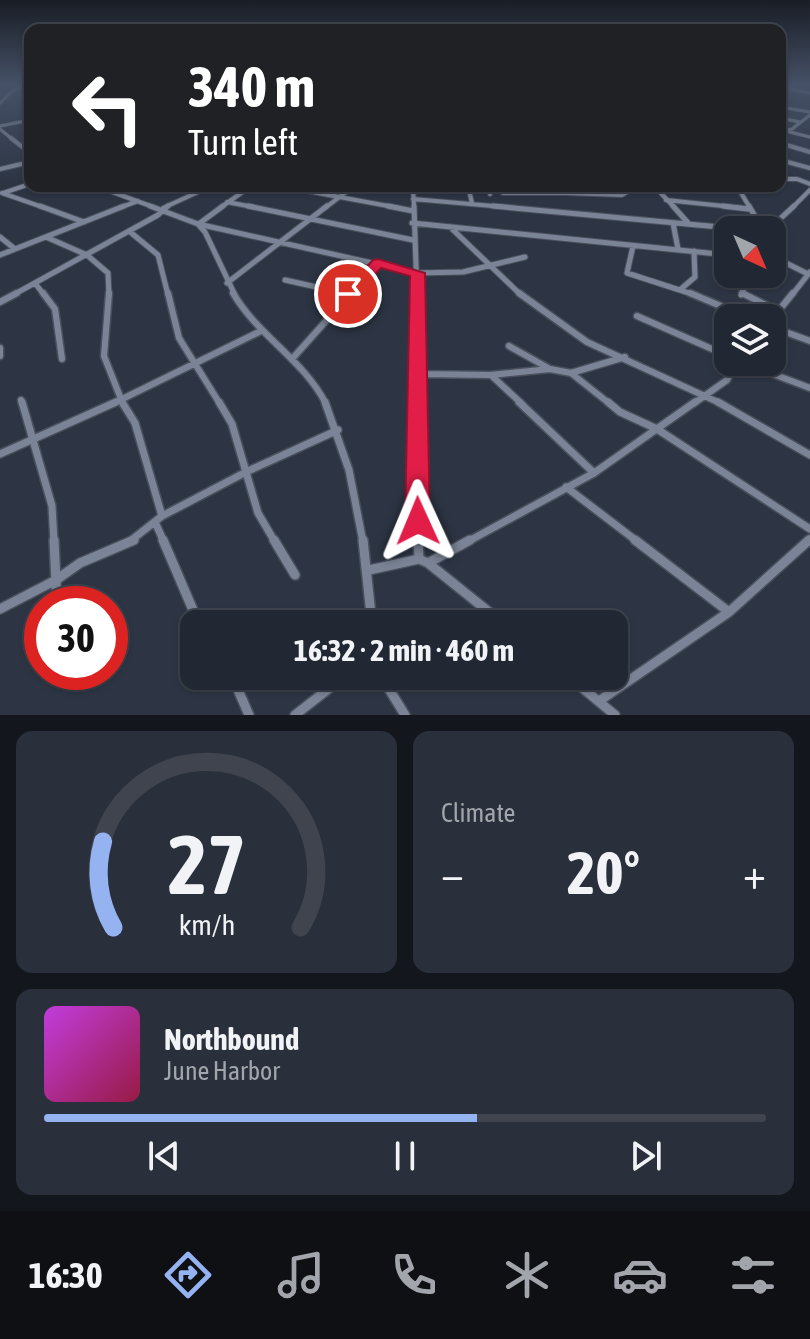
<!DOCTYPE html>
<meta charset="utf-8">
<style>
:root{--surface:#222833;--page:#2a303b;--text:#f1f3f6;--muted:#a2a6ac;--line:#3f444e;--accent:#95b2f1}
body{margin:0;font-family:"Asap Condensed",sans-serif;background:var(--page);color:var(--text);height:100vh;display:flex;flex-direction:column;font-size:30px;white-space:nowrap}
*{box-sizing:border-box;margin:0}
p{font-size:26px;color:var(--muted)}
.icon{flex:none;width:44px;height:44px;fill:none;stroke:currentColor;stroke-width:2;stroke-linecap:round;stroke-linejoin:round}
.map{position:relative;height:715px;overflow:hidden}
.panel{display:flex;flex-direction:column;gap:16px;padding:16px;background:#13161c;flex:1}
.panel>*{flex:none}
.hud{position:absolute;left:24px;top:24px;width:762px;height:168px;border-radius:16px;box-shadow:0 2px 6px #0004,0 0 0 2px var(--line);background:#202124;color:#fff;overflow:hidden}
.needle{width:52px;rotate:136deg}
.tools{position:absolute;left:714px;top:216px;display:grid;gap:16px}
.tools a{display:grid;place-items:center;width:72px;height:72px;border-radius:16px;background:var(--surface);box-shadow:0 2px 6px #0004,0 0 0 2px var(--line);font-size:40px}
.speed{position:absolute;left:24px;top:586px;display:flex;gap:16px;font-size:40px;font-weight:700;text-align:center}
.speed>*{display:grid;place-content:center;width:104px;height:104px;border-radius:50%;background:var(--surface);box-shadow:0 2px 6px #0004,0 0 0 2px var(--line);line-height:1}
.speed .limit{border:12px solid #d22;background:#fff;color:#111}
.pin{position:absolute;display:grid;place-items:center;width:68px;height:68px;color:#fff;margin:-34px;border:4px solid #fff;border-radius:50%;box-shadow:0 2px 8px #0007}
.me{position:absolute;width:88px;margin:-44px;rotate:359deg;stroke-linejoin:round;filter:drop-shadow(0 0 6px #0008)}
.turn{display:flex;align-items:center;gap:28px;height:168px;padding:0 32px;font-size:36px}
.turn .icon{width:104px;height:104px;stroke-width:2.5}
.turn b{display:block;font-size:56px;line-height:68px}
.big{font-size:60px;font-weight:700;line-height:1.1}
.panel .widget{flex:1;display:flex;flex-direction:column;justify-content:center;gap:12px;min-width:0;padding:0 28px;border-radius:16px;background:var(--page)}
.panel .dial{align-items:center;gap:0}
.dial svg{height:208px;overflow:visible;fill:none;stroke:var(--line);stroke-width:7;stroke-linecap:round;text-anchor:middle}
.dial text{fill:var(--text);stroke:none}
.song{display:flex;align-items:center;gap:24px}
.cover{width:96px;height:96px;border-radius:12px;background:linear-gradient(135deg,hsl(290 70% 55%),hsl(340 70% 35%))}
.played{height:8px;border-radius:4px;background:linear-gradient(90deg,var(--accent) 60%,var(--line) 60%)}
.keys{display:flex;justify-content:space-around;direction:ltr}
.heat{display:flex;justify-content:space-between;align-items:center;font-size:44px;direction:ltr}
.panel .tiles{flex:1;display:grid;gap:16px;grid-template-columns:1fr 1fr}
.widget:last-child{grid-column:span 2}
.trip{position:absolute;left:180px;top:610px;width:448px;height:80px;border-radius:16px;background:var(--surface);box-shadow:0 2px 6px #0004,0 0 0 2px var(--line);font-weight:700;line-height:80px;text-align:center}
.tabs{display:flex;height:128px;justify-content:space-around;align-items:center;background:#0e1014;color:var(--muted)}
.tabs .icon{width:56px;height:56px}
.tabs .active{color:var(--accent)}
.tabs b{font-size:36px;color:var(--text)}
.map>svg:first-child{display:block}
</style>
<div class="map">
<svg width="810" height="715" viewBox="0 0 810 715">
<rect width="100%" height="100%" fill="#2d3544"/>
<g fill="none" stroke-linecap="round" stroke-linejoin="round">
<g stroke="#4a505d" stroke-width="4">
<path id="street-far5" d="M780,87L810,93
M0,103L11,92L27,84
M780,107L810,112
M780,118L800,122
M0,126L30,120
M0,129L13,140
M786,131L810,137
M780,132L792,129L810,115"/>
</g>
<g stroke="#4a505d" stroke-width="6">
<path id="street-far4" d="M11,138L30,153
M780,143L810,152
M780,160L810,168
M0,169L30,162
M780,179H797L810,184
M96,186L156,208
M280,186L399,208
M413,186L414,208
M468,186L472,203
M488,186L490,194
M497,186L503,193H565
M562,186L565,193L622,195L627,192L623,186
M654,186L675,208
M714,186L738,189
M737,186L750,208
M2,193L45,208
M3,193L30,184
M413,199L515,208
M666,200L742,208
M227,202L258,208
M119,208L138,201
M163,208L211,186
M220,208L251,186
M325,208L354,186
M792,208L810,190"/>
</g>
<g stroke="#4a505d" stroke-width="7">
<path id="street-far3" d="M40,206L84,222
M150,206L198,224L205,232L235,295
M248,206L413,240
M388,206L413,211
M414,206L417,295
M493,206L752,230
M673,206L689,224
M723,206L748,209
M749,206L763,230
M200,223L223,206
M412,223L728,255
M673,223L678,249
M198,224L417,273L463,272L525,257
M450,227L521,295
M768,230L794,206
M129,231L158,255L168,295
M0,237L15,249
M46,237L87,255L108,273L109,295
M633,246L627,273L695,295
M772,249L776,258L808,274
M0,255L124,206
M285,280L348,294
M35,283L44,295
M227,283L327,206
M681,289L695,277L694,251
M13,295L158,215L168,206
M349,295L378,263
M741,295L747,282
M792,295L810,272"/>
</g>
<g stroke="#4a505d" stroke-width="9">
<path id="street-far2" d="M43,293L55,309L62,359
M109,293L104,356L123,404
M168,293L179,338L220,404
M233,293C258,336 304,360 326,404
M343,293L348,294
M519,293L587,342L722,404
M690,293L749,318
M742,293L778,311
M0,302L17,293
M637,316L728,356
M772,319L793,293
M772,327L810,341
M509,346L550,369
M0,348V356
M292,359L351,293
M741,362L810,388
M571,373L610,404
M418,374L491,375L550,369L571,373L625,357
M491,375L522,404
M21,400L22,404
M112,404L261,331
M416,404L419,348L417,293
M693,404L727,380L737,362"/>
</g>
<g stroke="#4a505d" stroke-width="10">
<path id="street-far1" d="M22,402L52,506L54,542
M122,402L135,423L162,516
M219,402L232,424L258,513L275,542
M325,402L349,470L363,542
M416,402L419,542
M519,402L594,473
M608,402L620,412L657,429L810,529
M718,402L810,455
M0,454L116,402
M566,487L638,542
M155,522L164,542
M129,542L162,516L248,471L338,430
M467,542L594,473L695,402
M807,542L810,539"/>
</g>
<g stroke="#4a505d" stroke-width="12">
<path id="street" d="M54,540L57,604
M163,540L199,624
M274,540L295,575
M363,540L372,624
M635,540L729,612
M419,559L428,563L470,540
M428,563L504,624
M369,570L419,559L418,540
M0,609L56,580L80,563L134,540
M232,676L249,715
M381,676L405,715
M568,676L615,715
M599,701L729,612L809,540
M295,715L345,676"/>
</g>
<use href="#street-far5" stroke="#7b8496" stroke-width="3"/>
<use href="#street-far4" stroke="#7b8496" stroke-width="4"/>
<use href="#street-far3" stroke="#7b8496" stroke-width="5"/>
<use href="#street-far2" stroke="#7b8496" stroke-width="6"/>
<use href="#street-far1" stroke="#7b8496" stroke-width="7"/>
<use href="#street" stroke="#7b8496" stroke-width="9"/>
</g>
<linearGradient id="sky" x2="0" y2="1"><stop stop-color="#191d25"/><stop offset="0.46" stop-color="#465167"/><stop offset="1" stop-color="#465167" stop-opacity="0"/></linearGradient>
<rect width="810" height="184" fill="url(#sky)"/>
<path fill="#e11d48" stroke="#92132f" stroke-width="2" d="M378,259L425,273L430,521L426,529L418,531L409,529L405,521L410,276L381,268L354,297H343L341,294L373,260Z"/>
</svg>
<div class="tools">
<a><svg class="needle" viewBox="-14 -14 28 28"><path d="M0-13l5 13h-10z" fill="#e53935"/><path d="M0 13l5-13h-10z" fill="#a2a6ac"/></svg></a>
<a><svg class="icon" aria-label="layers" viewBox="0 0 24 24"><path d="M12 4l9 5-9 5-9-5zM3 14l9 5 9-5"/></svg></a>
</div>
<div class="speed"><div class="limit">30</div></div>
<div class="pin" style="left:348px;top:294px;background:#d93025"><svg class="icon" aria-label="arrive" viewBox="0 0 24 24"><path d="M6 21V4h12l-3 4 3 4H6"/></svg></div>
<svg class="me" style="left:418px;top:521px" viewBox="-20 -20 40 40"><path d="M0-17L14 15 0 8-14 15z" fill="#e11d48" stroke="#fff" stroke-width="4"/></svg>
<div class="trip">16:32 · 2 min · 460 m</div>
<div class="hud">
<div class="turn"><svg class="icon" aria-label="left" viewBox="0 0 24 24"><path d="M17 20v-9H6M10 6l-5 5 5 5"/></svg><div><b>340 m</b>Turn left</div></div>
</div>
</div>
<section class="panel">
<div class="tiles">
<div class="widget dial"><svg viewBox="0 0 100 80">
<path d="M14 69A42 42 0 1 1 86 69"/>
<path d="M14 69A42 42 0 0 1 10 36" stroke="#95b2f1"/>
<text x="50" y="56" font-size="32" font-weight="700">27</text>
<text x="50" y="72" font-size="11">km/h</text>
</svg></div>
<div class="widget"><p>Climate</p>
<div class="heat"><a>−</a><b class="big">20°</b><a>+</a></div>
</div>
<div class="widget">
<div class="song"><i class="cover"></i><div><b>Northbound</b><p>June Harbor</p></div></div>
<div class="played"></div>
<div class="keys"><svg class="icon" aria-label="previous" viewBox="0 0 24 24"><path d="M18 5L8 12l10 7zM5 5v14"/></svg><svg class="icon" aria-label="pause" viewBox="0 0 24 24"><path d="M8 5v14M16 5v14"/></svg><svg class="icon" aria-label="next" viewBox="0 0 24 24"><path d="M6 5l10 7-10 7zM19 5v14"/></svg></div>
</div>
</div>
</section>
<nav class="tabs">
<b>16:30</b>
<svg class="icon active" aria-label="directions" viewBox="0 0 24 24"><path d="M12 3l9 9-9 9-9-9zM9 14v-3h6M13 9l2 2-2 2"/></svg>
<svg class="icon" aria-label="music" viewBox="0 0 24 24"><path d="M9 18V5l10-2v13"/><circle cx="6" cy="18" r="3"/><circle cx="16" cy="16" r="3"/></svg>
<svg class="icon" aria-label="phone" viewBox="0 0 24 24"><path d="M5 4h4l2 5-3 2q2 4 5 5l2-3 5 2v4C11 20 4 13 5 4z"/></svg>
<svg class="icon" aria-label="climate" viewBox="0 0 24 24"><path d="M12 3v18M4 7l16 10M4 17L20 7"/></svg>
<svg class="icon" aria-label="car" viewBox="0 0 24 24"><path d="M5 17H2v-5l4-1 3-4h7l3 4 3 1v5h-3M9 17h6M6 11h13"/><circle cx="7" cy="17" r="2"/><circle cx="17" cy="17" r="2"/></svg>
<svg class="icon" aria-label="filters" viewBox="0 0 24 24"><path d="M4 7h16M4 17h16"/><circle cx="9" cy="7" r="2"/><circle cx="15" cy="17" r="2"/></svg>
</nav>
